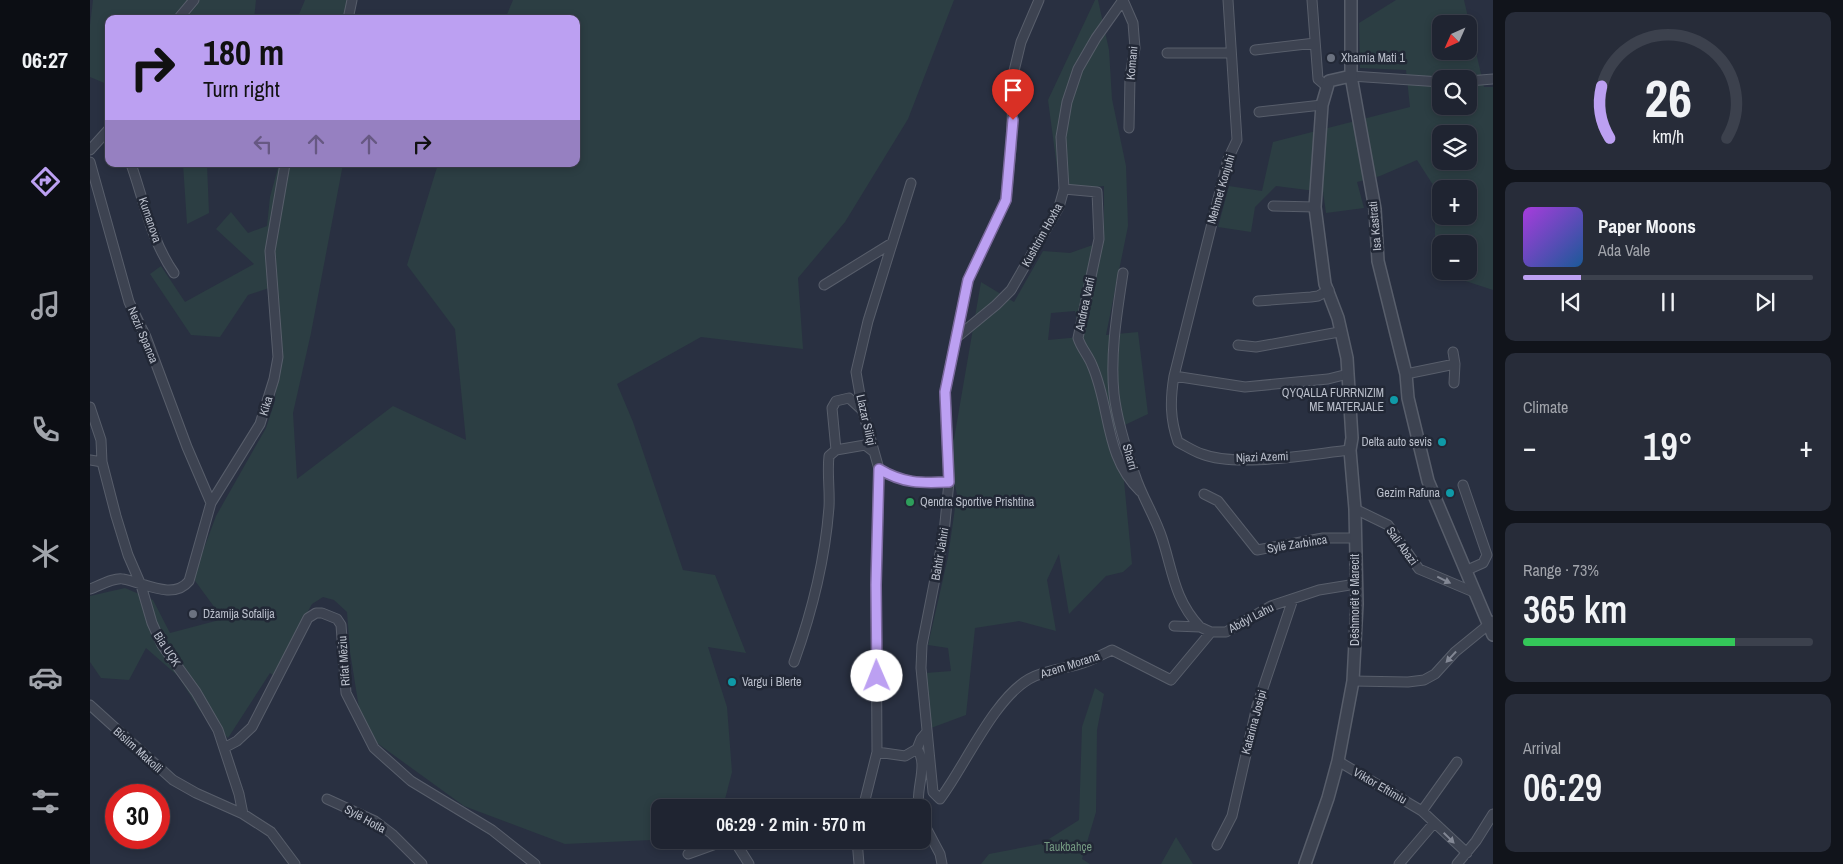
<!DOCTYPE html>
<meta charset="utf-8">
<style>
:root{--surface:#1f2431;--page:#272c39;--text:#f1f3f6;--muted:#a1a4ab;--line:#3c414d;--accent:#bca0f2}
body{margin:0;font-family:"Archivo Narrow",sans-serif;background:var(--page);color:var(--text);height:100vh;display:flex;flex-direction:column;font-size:19px;white-space:nowrap}
*{box-sizing:border-box;margin:0}
p{font-size:16px;color:var(--muted)}
.icon{flex:none;width:28px;height:28px;fill:none;stroke:currentColor;stroke-width:2;stroke-linecap:round;stroke-linejoin:round}
.map{position:relative;flex:1;overflow:hidden}
.sheet{display:flex;flex-direction:column;gap:12px;padding:12px;background:#11141b;width:350px}
.sheet>*{flex:none}
.guide{position:absolute;left:15px;top:15px;width:475px;height:152px;border-radius:10px;box-shadow:0 2px 8px #0003,0 0 0 1px var(--line);background:#bca0f2;color:#111;overflow:hidden}
.needle{width:32px;rotate:225deg}
.fabs{position:absolute;left:1342px;top:15px;display:grid;gap:10px}
.fabs a{display:grid;place-items:center;width:45px;height:45px;border-radius:10px;background:var(--surface);box-shadow:0 2px 8px #0003,0 0 0 1px var(--line);font-size:25px}
.speed{position:absolute;left:15px;top:784px;display:flex;gap:10px;font-size:25px;font-weight:700;text-align:center}
.speed>*{display:grid;place-content:center;width:65px;height:65px;border-radius:50%;background:var(--surface);box-shadow:0 2px 8px #0003,0 0 0 1px var(--line);line-height:1}
.speed .limit{border:8px solid #d22;background:#fff;color:#111}
.pin{position:absolute;display:grid;place-items:center;width:42px;height:42px;color:#fff;margin:-51px -21px;border-radius:50% 50% 50% 0;rotate:-45deg;box-shadow:0 0 5px #0007}
.pin .icon{rotate:45deg}
.me{position:absolute;width:55px;margin:-28px;rotate:359deg;stroke-linejoin:round;filter:drop-shadow(0 0 4px #0008)}
.turn{display:flex;align-items:center;gap:18px;height:105px;padding:0 15px;font-size:22px}
.turn .icon{width:65px;height:65px;stroke-width:2.5}
.turn b{display:block;font-size:35px;line-height:42px}
.lanes{display:flex;align-items:center;height:48px;padding:0 15px;background:#0003;justify-content:center;gap:25px;direction:ltr}
.lanes .off{opacity:.35}
.big{font-size:38px;font-weight:600;line-height:1.1}
.sheet .tile{flex:1;display:flex;flex-direction:column;justify-content:center;gap:8px;min-width:0;padding:0 18px;border-radius:10px;background:var(--page)}
.sheet .dial{align-items:center;gap:0}
.dial svg{height:130px;overflow:visible;fill:none;stroke:var(--line);stroke-width:7;stroke-linecap:round;text-anchor:middle}
.dial text{fill:var(--text);stroke:none}
.song{display:flex;align-items:center;gap:15px}
.cover{width:60px;height:60px;border-radius:8px;background:linear-gradient(135deg,hsl(280 70% 55%),hsl(210 70% 35%))}
.played{height:5px;border-radius:2px;background:linear-gradient(90deg,var(--accent) 20%,var(--line) 20%)}
.keys{display:flex;justify-content:space-around;direction:ltr}
.heat{display:flex;justify-content:space-between;align-items:center;font-size:28px;direction:ltr}
.charge{height:8px;border-radius:4px;background:linear-gradient(90deg,#34c759 73%,var(--line) 0)}
.trip{position:absolute;left:561px;top:799px;width:280px;height:50px;border-radius:10px;background:var(--surface);box-shadow:0 2px 8px #0003,0 0 0 1px var(--line);font-weight:600;line-height:50px;text-align:center}
main{display:flex;flex:1;min-height:0}
.tab-bar{display:flex;flex-direction:column;width:90px;justify-content:space-around;align-items:center;background:#0c0e14;color:var(--muted)}
.tab-bar .icon{width:35px;height:35px}
.tab-bar .on{color:var(--accent)}
.tab-bar b{font-size:22px;color:var(--text)}
.map>svg:first-child{display:block}
</style>
<main>
<nav class="tab-bar">
<b>06:27</b>
<svg class="icon on" aria-label="directions" viewBox="0 0 24 24"><path d="M12 3l9 9-9 9-9-9zM9 14v-3h6M13 9l2 2-2 2"/></svg>
<svg class="icon" aria-label="music" viewBox="0 0 24 24"><path d="M9 18V5l10-2v13"/><circle cx="6" cy="18" r="3"/><circle cx="16" cy="16" r="3"/></svg>
<svg class="icon" aria-label="phone" viewBox="0 0 24 24"><path d="M5 4h4l2 5-3 2q2 4 5 5l2-3 5 2v4C11 20 4 13 5 4z"/></svg>
<svg class="icon" aria-label="climate" viewBox="0 0 24 24"><path d="M12 3v18M4 7l16 10M4 17L20 7"/></svg>
<svg class="icon" aria-label="car" viewBox="0 0 24 24"><path d="M5 17H2v-5l4-1 3-4h7l3 4 3 1v5h-3M9 17h6M6 11h13"/><circle cx="7" cy="17" r="2"/><circle cx="17" cy="17" r="2"/></svg>
<svg class="icon" aria-label="filters" viewBox="0 0 24 24"><path d="M4 7h16M4 17h16"/><circle cx="9" cy="7" r="2"/><circle cx="15" cy="17" r="2"/></svg>
</nav>
<div class="map">
<svg width="1403" height="864" viewBox="0 0 1403 864">
<rect width="100%" height="100%" fill="#293041"/>
<path fill="#2c3e43" fill-rule="evenodd" d="M3,0H166L164,19H19V85L0,77V25Z
M215,0H265L262,19H207Z
M423,0H864L818,119L755,222L708,278L713,349L611,337L527,384L543,422L593,570L625,575L656,653L618,647L637,707L642,772L633,807L570,808V837L561,840L475,844L374,806L287,743L269,708L260,652L257,612L244,600L233,597L222,604L183,675L180,673L138,738L109,709L88,676L56,648L39,680L11,678L0,662V596L35,588L63,600L80,633L133,619L103,578L126,516L176,428L185,401L188,357L193,352L185,286L158,295L130,337L101,335L60,274L71,266L95,302L164,264L126,229L141,212L158,233L177,226L180,197L189,164H253L221,333L203,413L207,479L303,406L376,440L365,329L317,265L348,164H486V19H415Z
M1005,0H1008L1019,50L1022,99L1036,166L1038,226L1016,335L1048,332L1058,414L1022,431L1032,460L1042,564L1033,572L1016,576L979,614L969,554L957,580L966,631L929,621L885,628L876,715L841,728L836,673L861,671L858,648L838,645L858,557L867,494L856,449L864,439L891,282L924,302L953,251L980,253L1014,241V186L970,190L958,100ZM985,311L990,337L958,340L961,313Z
M1306,0H1374L1394,87H1403V290L1345,271V188L1327,160L1290,176L1267,182L1274,208L1236,213L1233,192L1186,186L1165,207L1161,232L1128,227L1139,186L1172,191L1183,142L1320,107L1316,70L1270,68L1269,23ZM1351,24H1379V51H1351ZM1351,79H1379V106H1351ZM1351,134H1379V161H1351ZM1351,189H1379V216H1351ZM1351,244H1379V271H1351Z
M93,164H117L119,213L97,224Z
M1005,688L1014,694L1007,730L1006,812L992,859L1000,864H891L899,854L951,844L989,820L992,727Z
M1086,837L1103,864H1071Z"/>
<g fill="none" stroke-linecap="round" stroke-linejoin="round">
<g stroke="#585e6b" stroke-width="11">
<path id="minor" d="M949,0L931,42L924,71L921,148L916,200L878,280L855,392L859,482L854,533L832,645L831,668L843,792L850,799C875,766 903,700 939,679C954,670 973,669 990,664C1001,661 1011,655 1022,650L1081,680L1121,632
M1033,0L1043,23L1045,48L1040,77L1039,128
M1138,0L1147,140L1138,159L1084,376C1080,400 1080,419 1088,442C1096,446 1103,451 1112,454C1148,468 1221,454 1260,450
M1222,0L1228,79L1235,85L1239,81
M88,19L104,0
M258,19L262,0
M1165,50L1225,43
M1077,53H1141
M1261,76L1351,82
M1379,81L1403,79
M1169,112L1232,105
M0,150L19,129
M0,162L39,302L56,337L97,447L121,503
M41,164C54,201 61,240 84,273
M974,189L1007,192L1009,239L988,338C991,348 998,355 1002,365C1021,408 1014,456 1050,491
M1183,206L1225,207
M1033,273C1027,313 1020,354 1024,394C1027,421 1036,449 1045,475C1052,497 1065,516 1072,538C1083,572 1084,599 1110,627
M734,285L802,243
M1168,301L1221,297L1228,296L1239,290
M866,338L906,305L921,290L969,207L974,189L971,137L977,102L988,69L1006,38L1033,0
M1148,345L1166,347L1249,332
M1316,374L1365,364L1363,352
M1084,376L1155,387L1238,379L1258,374
M1364,383L1365,364
M0,407L11,440L12,462L26,516L38,555L51,585L62,623L72,645L106,692L128,730L149,794L153,814
M746,450L742,408L746,401L759,398L772,410
M0,460L12,462
M789,469C814,484 831,483 859,482
M1373,485L1397,555L1393,563L1375,571
M1114,494L1128,501L1167,550L1233,538H1266
M1265,509L1298,525L1329,569L1386,593
M0,589C9,586 24,577 33,579C53,582 83,601 99,581L121,503L170,424L184,379L188,357L180,251L195,164
M1084,626L1110,627L1121,632H1136L1181,606L1229,590L1266,584
M704,662C722,612 735,560 739,507C740,490 737,473 739,456L746,450L775,445L784,452
M1263,681L1318,682L1334,680L1345,674L1365,652L1403,621
M0,705L83,780L106,793L153,814L181,832L205,864
M134,748L147,741L162,727L218,618L226,613H232L247,619L251,625L256,693L284,748L321,781L402,830L445,864
M787,752L815,756L827,749
M1248,761L1332,811L1377,853
M237,799L285,821L302,834L332,864
M773,808L787,752L786,585L789,469L773,412L766,372L778,321L821,183
M829,808C825,789 839,765 827,749L831,739L836,733
M1332,811L1367,762
M832,820L850,854L852,864
M644,840L659,864
M767,840L769,864
M1127,845L1142,816L1167,706L1203,599
M598,854L637,840
M1309,864L1344,823
M1367,864L1386,841L1403,814"/>
</g>
<g stroke="#585e6b" stroke-width="14">
<path id="tertiary" d="M1261,0V76L1285,209L1288,261L1316,374L1318,398L1338,481L1403,635
M1215,864L1238,798L1248,761L1263,681L1267,604L1265,509L1260,450L1262,438L1257,358L1248,318L1235,284L1225,207L1232,105L1239,81L1261,76"/>
</g>
<use href="#minor" stroke="#3d4351" stroke-width="9"/>
<use href="#tertiary" stroke="#3d4351" stroke-width="11"/>
</g>
<defs><path id="oneway-solid" d="M-6-.8H1V-3.2L6.5 0L1 3.2V.8H-6Z" transform="scale(1.25)"/></defs>
<g fill="#828794">
<use href="#oneway-solid" transform="translate(1354 580) rotate(26)"/>
<use href="#oneway-solid" transform="translate(1361 657) rotate(133)"/>
<use href="#oneway-solid" transform="translate(1359 838) rotate(45)"/>
</g>
<g fill="none" stroke-linecap="round" stroke-linejoin="round">
<g stroke="#7a689d" stroke-width="12">
<path id="route" d="M787,676L786,585L789,469C814,484 831,483 859,482L855,392L878,280L916,200L923,120"/>
</g>
<use href="#route" stroke="#bca0f2" stroke-width="9"/>
</g>
<g fill="#6b7280" stroke="#222836" stroke-width="2">
<circle cx="1241" cy="58" r="5"/>
<circle cx="103" cy="614" r="5"/>
</g>
<g fill="#0f9aa8" stroke="#222836" stroke-width="2">
<circle cx="1304" cy="400" r="5"/>
<circle cx="1352" cy="442" r="5"/>
<circle cx="1360" cy="493" r="5"/>
<circle cx="642" cy="682" r="5"/>
</g>
<circle fill="#2e9e5b" stroke="#222836" stroke-width="2" cx="820" cy="502" r="5"/>
<g text-anchor="middle" dominant-baseline="central" stroke-width="5" stroke-linejoin="round" paint-order="stroke">
<g font-size="12" fill="#babfcb" stroke="#222836" text-anchor="start">
<text x="1251" y="58">Xhamia Mati 1</text>
<text x="1294" y="393" text-anchor="end">QYQALLA FURRNIZIM<tspan x="1294" dy="14">ME MATERJALE</tspan></text>
<text x="1342" y="442" text-anchor="end">Delta auto sevis</text>
<text x="1350" y="493" text-anchor="end">Gezim Rafuna</text>
<text x="830" y="502">Qendra Sportive Prishtina</text>
<text x="113" y="614">Džamija Sofalija</text>
<text x="652" y="682">Vargu i Blerte</text>
</g>
<g font-size="12" fill="#babfcb" stroke="#222836">
<text transform="translate(1042 63) rotate(-85)">Komani</text>
<text transform="translate(1131 189) rotate(-74)">Mehmet Konjuhi</text>
<text transform="translate(60 220) rotate(71)">Kumanova</text>
<text transform="translate(1285 226) rotate(-95)">Isa Kastrati</text>
<text transform="translate(952 235) rotate(-61)">Kushtrim Hoxha</text>
<text transform="translate(995 304) rotate(-78)">Andrea Varfi</text>
<text transform="translate(53 335) rotate(67)">Nezir Spanca</text>
<text transform="translate(176 406) rotate(-73)">Kika</text>
<text transform="translate(776 420) rotate(77)">Llazar Siliqi</text>
<text transform="translate(1040 457) rotate(74)">Sharri</text>
<text transform="translate(1172 457) rotate(-2)">Njazi Azemi</text>
<text transform="translate(1207 544) rotate(-9)">Sylë Zarbinca</text>
<text transform="translate(1312 546) rotate(54)">Sali Abazi</text>
<text transform="translate(850 554) rotate(-80)">Bahtir Jahiri</text>
<text transform="translate(1265 600) rotate(-90)">Dëshmorët e Marecit</text>
<text transform="translate(1161 618) rotate(-28)">Abdyl Lahu</text>
<text transform="translate(77 649) rotate(57)">Bia UÇK</text>
<text transform="translate(254 661) rotate(-94)">Rifat Mëziu</text>
<text transform="translate(980 665) rotate(-18)">Azem Morana</text>
<text transform="translate(1164 722) rotate(-75)">Katarina Josipi</text>
<text transform="translate(48 750) rotate(42)">Bislim Makolli</text>
<text transform="translate(1290 786) rotate(30)">Viktor Eftimiu</text>
<text transform="translate(275 819) rotate(29)">Sylë Hotla</text>
</g>
<g font-size="12" fill="#749981" stroke="#222836">
<text x="978" y="847">Taukbahçe</text>
</g>
</g>
</svg>
<div class="fabs">
<a><svg class="needle" viewBox="-14 -14 28 28"><path d="M0-13l5 13h-10z" fill="#e53935"/><path d="M0 13l5-13h-10z" fill="#a1a4ab"/></svg></a>
<a><svg class="icon" aria-label="search" viewBox="0 0 24 24"><circle cx="10" cy="10" r="6"/><path d="M15 15l6 6"/></svg></a>
<a><svg class="icon" aria-label="layers" viewBox="0 0 24 24"><path d="M12 4l9 5-9 5-9-5zM3 14l9 5 9-5"/></svg></a>
<a>+</a>
<a>−</a>
</div>
<div class="speed"><div class="limit">30</div></div>
<div class="pin" style="left:923px;top:120px;background:#d93025"><svg class="icon" aria-label="arrive" viewBox="0 0 24 24"><path d="M6 21V4h12l-3 4 3 4H6"/></svg></div>
<svg class="me" style="left:787px;top:676px" viewBox="-20 -20 40 40"><circle r="19" fill="#fff"/><path d="M0-13L10 11 0 6-10 11z" fill="#bca0f2"/></svg>
<div class="trip">06:29 · 2 min · 570 m</div>
<div class="guide">
<div class="turn"><svg class="icon" aria-label="right" viewBox="0 0 24 24"><path d="M7 20v-9h11M14 6l5 5-5 5"/></svg><div><b>180 m</b>Turn right</div></div>
<div class="lanes"><svg class="icon off" aria-label="left" viewBox="0 0 24 24"><path d="M17 20v-9H6M10 6l-5 5 5 5"/></svg><svg class="icon off" aria-label="ahead" viewBox="0 0 24 24"><path d="M12 20V5M6 11l6-6 6 6"/></svg><svg class="icon off" aria-label="ahead" viewBox="0 0 24 24"><path d="M12 20V5M6 11l6-6 6 6"/></svg><svg class="icon" aria-label="right" viewBox="0 0 24 24"><path d="M7 20v-9h11M14 6l5 5-5 5"/></svg></div>
</div>
</div>
<section class="sheet">
<div class="tile dial"><svg viewBox="0 0 100 80">
<path d="M14 69A42 42 0 1 1 86 69"/>
<path d="M14 69A42 42 0 0 1 9 37" stroke="#bca0f2"/>
<text x="50" y="56" font-size="32" font-weight="700">26</text>
<text x="50" y="72" font-size="11">km/h</text>
</svg></div>
<div class="tile">
<div class="song"><i class="cover"></i><div><b>Paper Moons</b><p>Ada Vale</p></div></div>
<div class="played"></div>
<div class="keys"><svg class="icon" aria-label="previous" viewBox="0 0 24 24"><path d="M18 5L8 12l10 7zM5 5v14"/></svg><svg class="icon" aria-label="pause" viewBox="0 0 24 24"><path d="M8 5v14M16 5v14"/></svg><svg class="icon" aria-label="next" viewBox="0 0 24 24"><path d="M6 5l10 7-10 7zM19 5v14"/></svg></div>
</div>
<div class="tile"><p>Climate</p>
<div class="heat"><a>−</a><b class="big">19°</b><a>+</a></div>
</div>
<div class="tile"><p>Range · 73%</p><b class="big">365 km</b><div class="charge"></div></div>
<div class="tile"><p>Arrival</p><b class="big">06:29</b></div>
</section>
</main>
